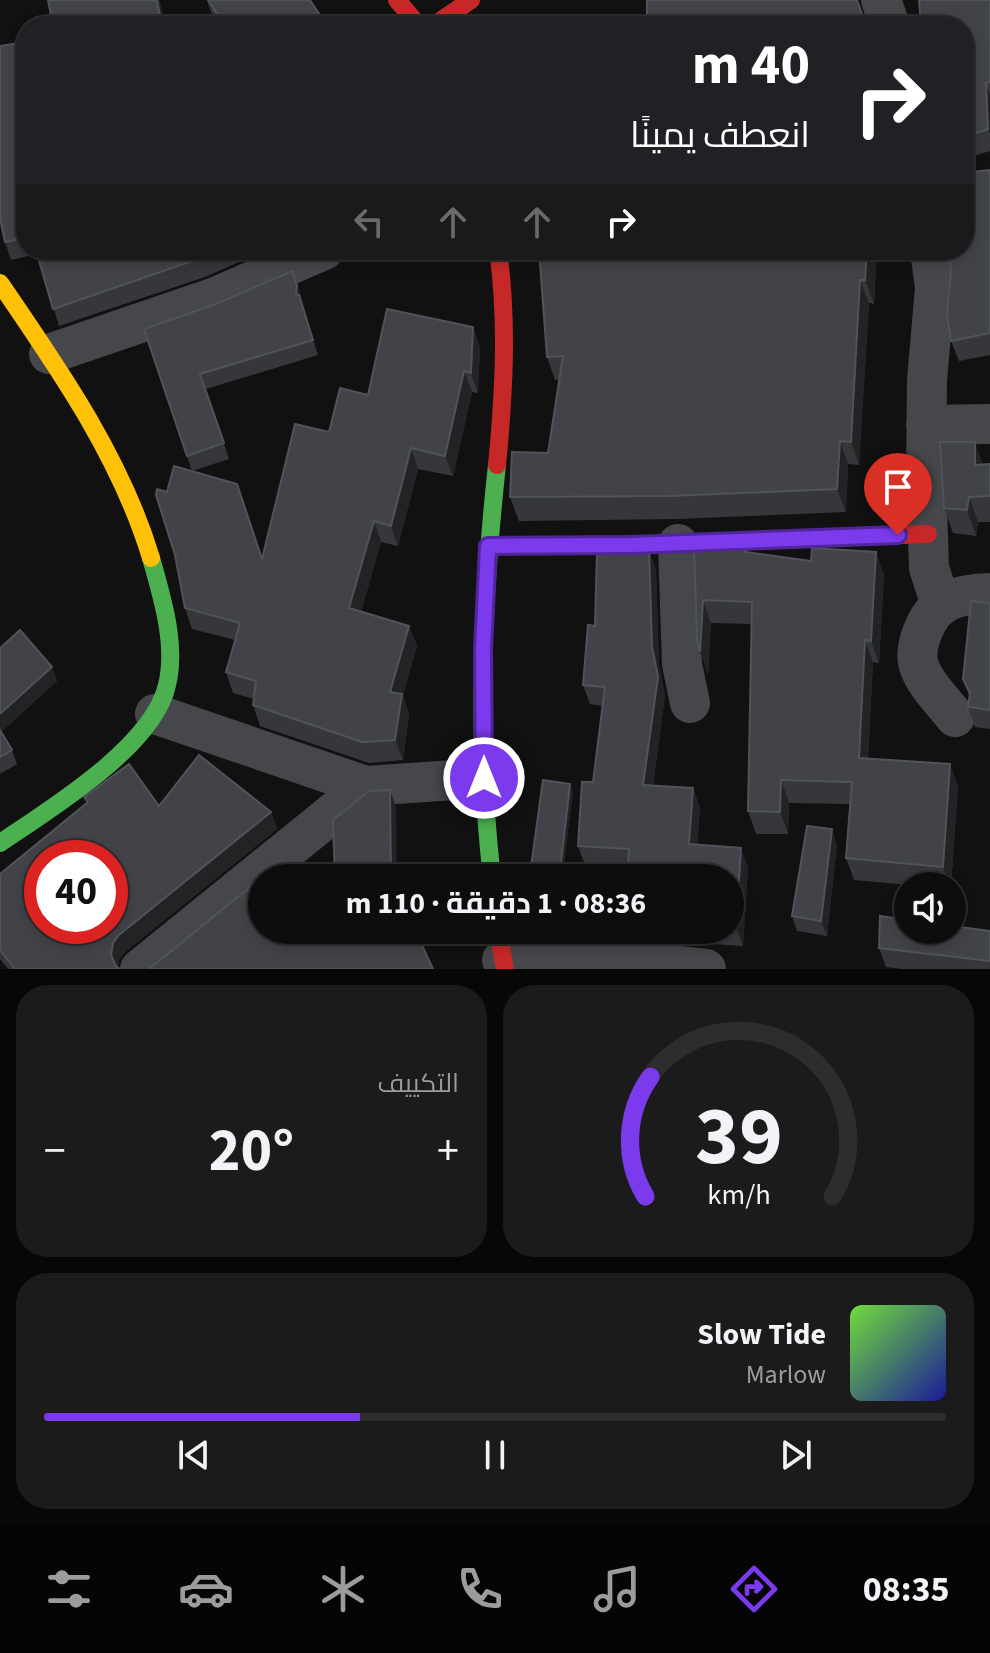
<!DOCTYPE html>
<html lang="ar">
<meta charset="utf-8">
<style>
:root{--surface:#0d0d0e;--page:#1b1b1c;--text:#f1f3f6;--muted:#9a9c9e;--line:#2d2d2e;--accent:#7c3aed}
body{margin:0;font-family:"Source Sans 3",Cairo,sans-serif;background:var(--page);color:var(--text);direction:rtl;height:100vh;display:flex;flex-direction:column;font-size:30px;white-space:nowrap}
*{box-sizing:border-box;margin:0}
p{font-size:26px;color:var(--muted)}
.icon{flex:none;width:44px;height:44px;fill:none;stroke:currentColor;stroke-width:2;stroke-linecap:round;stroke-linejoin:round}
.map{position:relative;height:969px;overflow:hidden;direction:ltr}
.side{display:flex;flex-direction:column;gap:16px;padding:16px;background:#070708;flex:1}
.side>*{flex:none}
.banner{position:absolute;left:16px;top:16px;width:958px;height:244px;border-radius:32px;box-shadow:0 4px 12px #0003,0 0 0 2px var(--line);direction:rtl;background:#202124;color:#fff;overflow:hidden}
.controls{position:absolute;left:894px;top:872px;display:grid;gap:16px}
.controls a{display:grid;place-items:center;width:72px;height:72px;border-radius:50%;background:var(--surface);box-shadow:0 4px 12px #0003,0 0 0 2px var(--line);font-size:40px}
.speed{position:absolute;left:24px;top:840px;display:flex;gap:16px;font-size:40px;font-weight:700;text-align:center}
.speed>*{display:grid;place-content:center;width:104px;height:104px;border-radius:50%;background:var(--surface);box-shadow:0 4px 12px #0003,0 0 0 2px var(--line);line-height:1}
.speed .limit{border:12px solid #d22;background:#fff;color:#111}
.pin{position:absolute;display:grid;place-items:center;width:68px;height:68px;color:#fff;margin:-82px -34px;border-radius:50% 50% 50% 0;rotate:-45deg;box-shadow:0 0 8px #0007}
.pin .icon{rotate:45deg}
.me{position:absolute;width:88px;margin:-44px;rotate:0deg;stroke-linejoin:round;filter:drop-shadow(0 0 6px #0008)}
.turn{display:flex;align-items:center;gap:28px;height:168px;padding:0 32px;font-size:36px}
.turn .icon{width:104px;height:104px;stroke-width:2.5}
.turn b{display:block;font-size:56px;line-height:68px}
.lanes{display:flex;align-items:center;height:76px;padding:0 32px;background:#0003;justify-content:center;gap:40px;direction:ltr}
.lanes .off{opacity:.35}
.big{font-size:60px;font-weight:700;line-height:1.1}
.side .widget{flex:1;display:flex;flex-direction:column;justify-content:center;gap:12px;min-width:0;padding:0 28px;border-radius:32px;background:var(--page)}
.side .dial{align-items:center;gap:0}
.dial svg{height:208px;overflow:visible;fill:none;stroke:var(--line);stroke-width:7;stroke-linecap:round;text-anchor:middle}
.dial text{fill:var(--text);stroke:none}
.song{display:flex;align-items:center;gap:24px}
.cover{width:96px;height:96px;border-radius:12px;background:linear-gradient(135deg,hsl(100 70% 55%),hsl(240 70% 35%))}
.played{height:8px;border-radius:4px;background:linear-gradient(90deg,var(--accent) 35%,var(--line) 35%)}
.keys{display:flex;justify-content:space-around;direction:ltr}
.heat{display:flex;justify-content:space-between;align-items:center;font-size:44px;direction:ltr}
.side .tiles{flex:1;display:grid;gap:16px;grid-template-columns:1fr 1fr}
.widget:last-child{grid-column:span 2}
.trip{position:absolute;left:248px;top:864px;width:496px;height:80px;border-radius:40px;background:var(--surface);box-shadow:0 4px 12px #0003,0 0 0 2px var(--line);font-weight:700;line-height:80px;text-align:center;direction:rtl}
.menu{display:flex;height:128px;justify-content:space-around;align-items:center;background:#050506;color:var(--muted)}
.menu .icon{width:56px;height:56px}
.menu .active{color:var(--accent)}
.menu b{font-size:36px;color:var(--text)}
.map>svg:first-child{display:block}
</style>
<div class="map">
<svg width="990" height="969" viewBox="0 0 990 969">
<rect width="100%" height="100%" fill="#111112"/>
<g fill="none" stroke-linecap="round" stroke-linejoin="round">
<path stroke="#45474a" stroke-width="40" d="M881,0L890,26
M930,250L935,288L927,380L926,476L929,568L941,605
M49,354L213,298L324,250
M926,425L990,424
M678,544L682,664L690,703
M155,714L366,786
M955,717C944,702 925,685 919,666C913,648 926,615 942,605C954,596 975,593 990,593
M502,960L573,966L660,964L706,969
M140,969L366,786L484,778"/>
<path stroke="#4caf50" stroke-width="18" d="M0,843C49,810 154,746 167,685C177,645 162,597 151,558
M492,878C476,740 482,603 497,465"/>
<path stroke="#ffc107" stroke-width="18" d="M0,283C59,369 121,458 151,558"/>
<path stroke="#c62828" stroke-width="18" d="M397,0L419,26
M433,26L471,0
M497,465C504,393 508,322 498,250
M488,546L678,544L928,534
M498,930L505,969"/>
</g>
<path fill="#36373b" d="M207,0H310L327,26H220L211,12Z
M918,0H990V151L964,159V26L919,5Z
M26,42V250H266L205,277L59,326L37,254L11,260L5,242Z
M990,170V355L959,361L951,341V270Z
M539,250H877L874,304L869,303L859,465L848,464L846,512L677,519L519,521L510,497L548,453L559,380H555L547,357Z
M292,271L318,355L206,389L229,459L192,471L144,329L216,304Z
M473,327L480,348L478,393L472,392L453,476L418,469L398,546L381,542L361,612L409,626L417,646L403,695L409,714L403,760L369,763L260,726L253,705L254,699L233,693L226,672L235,640L192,629L185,608L263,558L329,432L368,395Z
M983,464H990V522H978L976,536L953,533L944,508Z
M746,544L749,553L884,574L879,663L873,662L868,758L958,786L951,886H920L854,880L846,858L850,804L789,803L788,834H756L748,811L752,624L711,623L708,675L694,546Z
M656,569L659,665L665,696L653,786L693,788L700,808L697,845L748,867L743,946L631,939L628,930H730V878L628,867L585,865L578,846L593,782L603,706L590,704L583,685L595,626Z
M990,603V729L975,727L968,707L970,698L963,679Z
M0,648L52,667L57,681L1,732L12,750L17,764L0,774Z
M573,792L562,878L534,875L531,867Z
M84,797L159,806L271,812L277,829L125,952L119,960L118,968L120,969H8L0,959V874L87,804Z
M837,844L827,936L797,931L792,916Z
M990,931V969H902L886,967L879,948Z"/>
<path fill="#222325" d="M157,0H160L165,26H162Z
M857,0L867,26H862Z
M986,83L990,95V134L988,129Z
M867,250H877L874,304L865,280Z
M292,271L298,286L318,355L296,294Z
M860,280L869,303L859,465L851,442Z
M473,327L480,348L478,393L471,373Z
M464,371L472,392L453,476L445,456Z
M840,441L848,464L846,512L837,489Z
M975,442L984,467L975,465Z
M411,448L418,469L398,546L391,526Z
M969,497L978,522L976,536L967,510Z
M374,521L381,542L356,629L349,608Z
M649,550L656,569L659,665L665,696L650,804L643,785L652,646Z
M876,552L884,574L879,663L871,641Z
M703,600L711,623L708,675L700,652Z
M409,626L417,646L403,695L409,714L403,760L395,740L390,692Z
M865,640L873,662L867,780L859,758Z
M52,667L57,681L0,733V714Z
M950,764L958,786L951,886H950L943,867Z
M781,780L789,803L788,834L780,812Z
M570,784L573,792L562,878L560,871Z
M693,788L700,808L696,863L689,844Z
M390,790L396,807L397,878H391Z
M271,812L277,829L125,952L119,960L118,969L111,955L113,943L119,935Z
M832,829L837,844L827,936L821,921Z
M741,848L748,867L743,946L736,927Z"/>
<path fill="#424348" stroke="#505359" stroke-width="2" fill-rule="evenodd" d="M48,0H157L162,26H53Z
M208,0H310L327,26H225Z
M647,0H857L862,14V26H647Z
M919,0H990V82L986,83L988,129L964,137V26H921Z
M26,42V238L5,242L0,218V46Z
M990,170V333L951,341L947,315L951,270L948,250H964V173Z
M36,250H219L198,259L53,309Z
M539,250H867L865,280H860L851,442L840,441L837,489L669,496L510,497L512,452L548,453L563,356L547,357Z
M292,271L297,286L296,294L299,295L313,340L200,374L224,443L187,456L144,329L216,304Z
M387,309L473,327L471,373L464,371L445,456L411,448L391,526L374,521L349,608L409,626L390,692L402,694L395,740L362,742L253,705L256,681L226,672L240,623L185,608L175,555L156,495L157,489L167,492L174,466L237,484L262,559L295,424L329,432L340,388L368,395Z
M940,442H975V465L990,464V496L969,497L967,510L944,508Z
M746,544L745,552L811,561L812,548L876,552L871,641L865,640L859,758L950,764L943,867L846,858L852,782L781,780L780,812L748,811L752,602L703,600L700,652L697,639L694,546Z
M649,550L652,646L658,677L643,785L693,788L689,844L741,848L736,927H730V878H627L629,849L578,846L582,782H593L605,687L583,685L588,625L595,626L597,551Z
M971,601L990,603V710L968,707L970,693L963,679Z
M20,630L52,667L0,714V648Z
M0,730L12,750L0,757Z
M199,755L271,812L119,935L113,943L111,955L116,966L120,969H15L0,950V874L88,802L84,797L129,764L159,806ZM42,858H110V926H42Z
M543,780L570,784L560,871L531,867Z
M390,790L391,878H335L333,820L369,791Z
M807,826L832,829L821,921L792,916Z
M270,871L280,878H262V930H415L433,969H149Z
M880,916L908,920V930H952V926L990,931V961L879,948Z"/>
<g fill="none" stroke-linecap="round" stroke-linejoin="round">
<g stroke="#51269a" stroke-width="20">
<path id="route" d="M484,778L483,649L488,546L632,545L898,535"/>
</g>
<use href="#route" stroke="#7c3aed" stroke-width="14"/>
</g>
</svg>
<div class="controls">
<a><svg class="icon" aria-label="sound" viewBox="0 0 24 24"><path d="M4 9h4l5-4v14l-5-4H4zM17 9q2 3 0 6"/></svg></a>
</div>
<div class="speed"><div class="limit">40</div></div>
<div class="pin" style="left:898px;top:535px;background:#d93025"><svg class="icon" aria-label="arrive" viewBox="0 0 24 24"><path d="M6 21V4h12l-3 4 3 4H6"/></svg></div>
<svg class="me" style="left:484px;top:778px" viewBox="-20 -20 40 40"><circle r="17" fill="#7c3aed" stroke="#fff" stroke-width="3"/><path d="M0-11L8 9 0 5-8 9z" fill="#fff"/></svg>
<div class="trip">08:36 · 1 دقيقة · 110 m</div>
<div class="banner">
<div class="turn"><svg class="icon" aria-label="right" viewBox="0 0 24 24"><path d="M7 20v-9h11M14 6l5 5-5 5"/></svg><div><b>40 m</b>انعطف يمينًا</div></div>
<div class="lanes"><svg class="icon off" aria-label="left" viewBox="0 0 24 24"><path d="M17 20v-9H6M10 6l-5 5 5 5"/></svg><svg class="icon off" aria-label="ahead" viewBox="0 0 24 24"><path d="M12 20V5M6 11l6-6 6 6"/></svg><svg class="icon off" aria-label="ahead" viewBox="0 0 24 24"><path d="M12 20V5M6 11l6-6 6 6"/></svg><svg class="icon" aria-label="right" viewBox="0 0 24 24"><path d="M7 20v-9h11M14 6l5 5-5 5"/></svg></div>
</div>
</div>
<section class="side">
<div class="tiles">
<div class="widget dial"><svg viewBox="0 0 100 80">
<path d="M14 69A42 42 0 1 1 86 69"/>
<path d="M14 69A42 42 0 0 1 16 23" stroke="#7c3aed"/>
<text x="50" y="56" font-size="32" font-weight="700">39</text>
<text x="50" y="72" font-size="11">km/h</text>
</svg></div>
<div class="widget"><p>التكييف</p>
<div class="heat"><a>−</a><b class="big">20°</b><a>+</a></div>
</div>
<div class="widget">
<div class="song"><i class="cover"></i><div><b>Slow Tide</b><p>Marlow</p></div></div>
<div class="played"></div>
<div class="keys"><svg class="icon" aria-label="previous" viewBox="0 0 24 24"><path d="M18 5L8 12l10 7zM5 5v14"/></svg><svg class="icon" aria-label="pause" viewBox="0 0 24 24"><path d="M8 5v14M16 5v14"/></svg><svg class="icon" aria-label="next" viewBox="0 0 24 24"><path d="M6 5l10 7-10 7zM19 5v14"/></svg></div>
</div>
</div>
</section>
<nav class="menu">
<b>08:35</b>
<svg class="icon active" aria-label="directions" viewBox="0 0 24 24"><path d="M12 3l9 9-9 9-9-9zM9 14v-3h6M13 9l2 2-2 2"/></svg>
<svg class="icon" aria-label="music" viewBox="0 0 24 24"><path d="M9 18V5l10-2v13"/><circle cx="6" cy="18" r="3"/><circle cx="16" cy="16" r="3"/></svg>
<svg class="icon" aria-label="phone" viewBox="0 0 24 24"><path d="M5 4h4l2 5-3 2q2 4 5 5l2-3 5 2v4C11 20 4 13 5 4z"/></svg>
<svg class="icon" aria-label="climate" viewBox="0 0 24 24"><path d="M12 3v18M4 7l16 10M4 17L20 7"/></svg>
<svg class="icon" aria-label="car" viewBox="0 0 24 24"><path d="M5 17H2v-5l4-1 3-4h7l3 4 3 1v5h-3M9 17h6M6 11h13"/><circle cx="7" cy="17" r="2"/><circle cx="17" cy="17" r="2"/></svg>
<svg class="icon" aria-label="filters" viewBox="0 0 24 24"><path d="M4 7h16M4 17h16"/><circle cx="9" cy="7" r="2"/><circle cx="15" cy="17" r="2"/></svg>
</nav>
